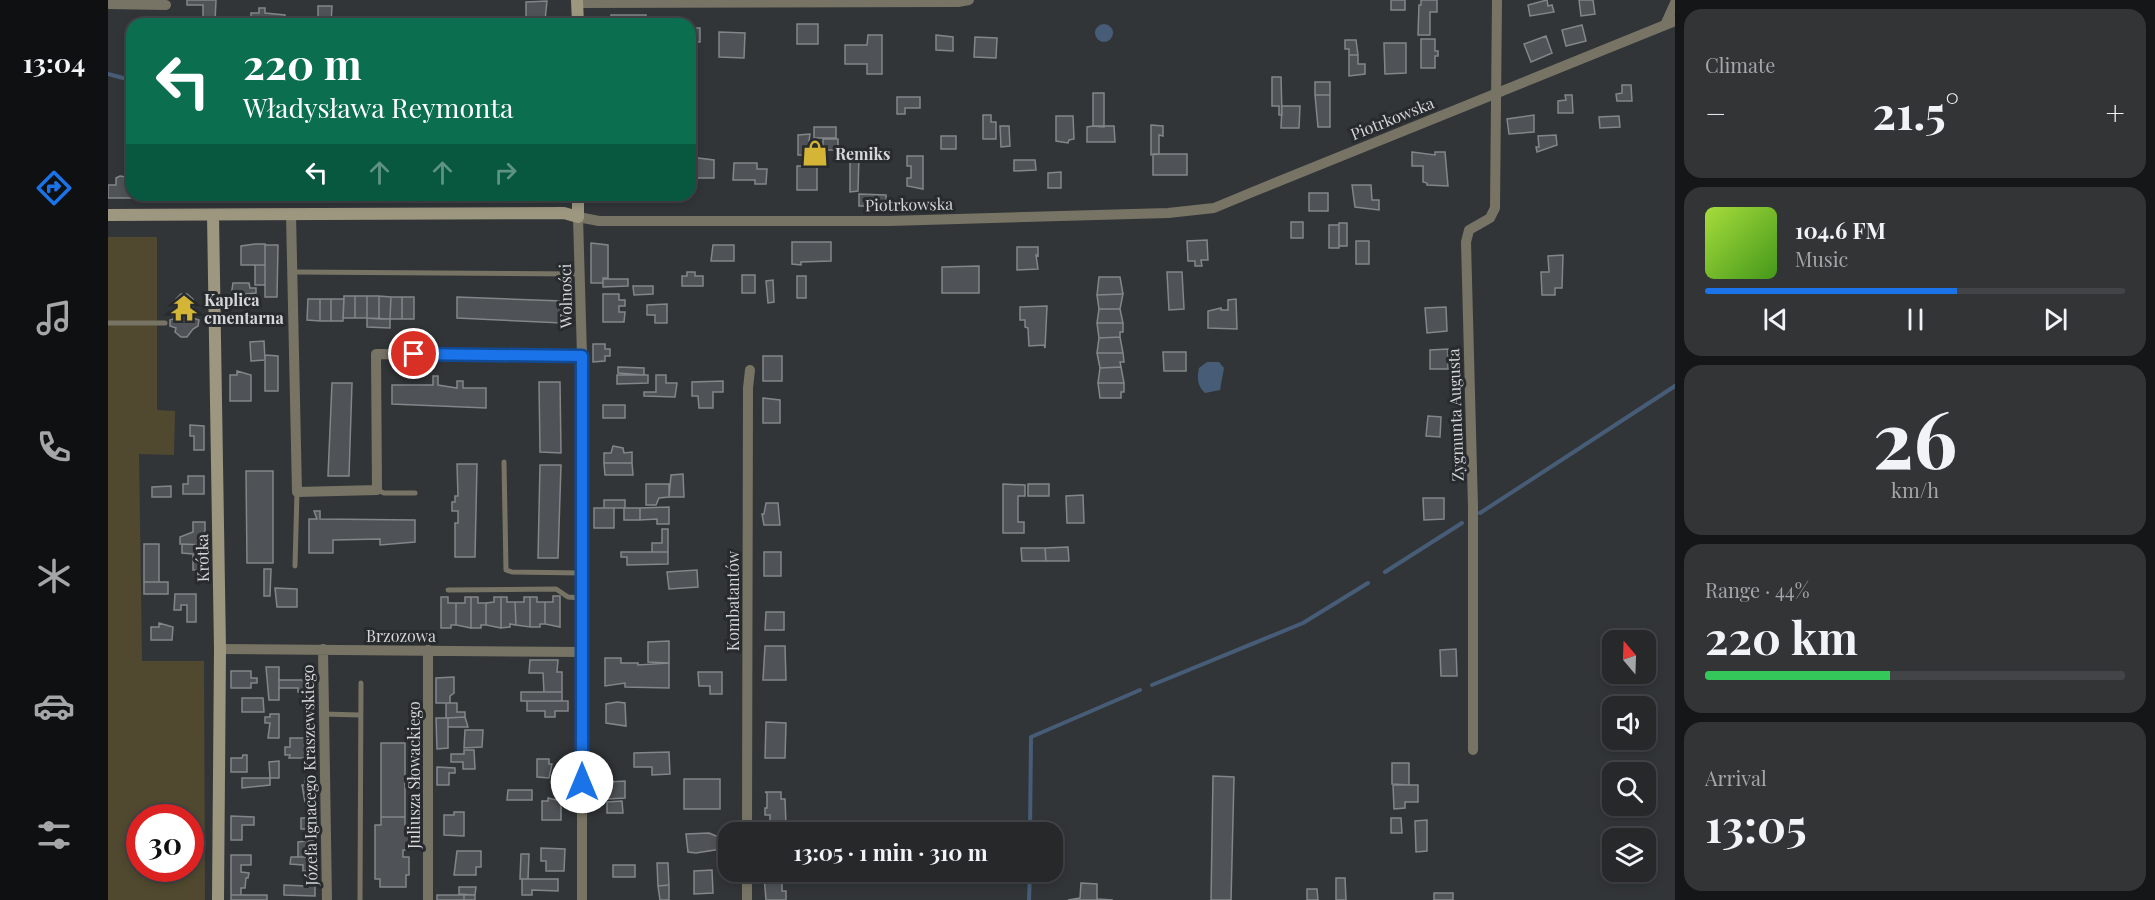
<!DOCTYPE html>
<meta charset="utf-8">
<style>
:root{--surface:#26282a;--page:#323436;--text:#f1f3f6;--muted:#a4a6a8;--line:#424447;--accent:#1a73e8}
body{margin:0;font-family:"Playfair Display",serif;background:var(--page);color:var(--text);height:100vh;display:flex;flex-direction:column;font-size:22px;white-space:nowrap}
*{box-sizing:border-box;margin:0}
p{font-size:20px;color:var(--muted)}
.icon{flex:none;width:33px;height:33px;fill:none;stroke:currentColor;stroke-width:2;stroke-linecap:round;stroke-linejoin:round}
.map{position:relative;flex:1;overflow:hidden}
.sheet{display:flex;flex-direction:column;gap:9px;padding:9px;background:#151617;width:480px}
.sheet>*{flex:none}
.hud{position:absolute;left:18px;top:18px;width:570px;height:183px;border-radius:18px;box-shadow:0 3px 9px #0003,0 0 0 2px var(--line);background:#0b6e4f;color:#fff;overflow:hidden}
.needle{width:39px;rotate:341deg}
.buttons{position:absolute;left:1494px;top:630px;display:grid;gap:12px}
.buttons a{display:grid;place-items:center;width:54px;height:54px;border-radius:12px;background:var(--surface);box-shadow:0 3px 9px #0003,0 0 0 2px var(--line);font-size:30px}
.speed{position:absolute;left:18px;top:804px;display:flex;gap:12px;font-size:30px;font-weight:700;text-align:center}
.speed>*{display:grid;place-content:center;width:78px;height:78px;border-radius:50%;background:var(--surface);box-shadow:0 3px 9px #0003,0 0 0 2px var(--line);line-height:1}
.speed .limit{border:9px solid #d22;background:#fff;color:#111}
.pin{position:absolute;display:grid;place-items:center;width:51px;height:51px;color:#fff;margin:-26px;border:3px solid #fff;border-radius:50%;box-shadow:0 2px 6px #0007}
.me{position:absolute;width:66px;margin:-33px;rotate:0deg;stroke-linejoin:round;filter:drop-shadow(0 0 4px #0008)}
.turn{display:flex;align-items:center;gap:21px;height:126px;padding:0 18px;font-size:27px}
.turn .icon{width:78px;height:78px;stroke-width:2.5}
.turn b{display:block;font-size:42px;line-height:51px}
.lanes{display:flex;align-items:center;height:57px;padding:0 18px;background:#0003;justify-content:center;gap:30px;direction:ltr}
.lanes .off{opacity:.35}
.big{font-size:45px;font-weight:700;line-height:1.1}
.sheet .tile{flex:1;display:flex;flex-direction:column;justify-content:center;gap:9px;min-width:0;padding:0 21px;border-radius:18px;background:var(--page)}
.sheet .dial{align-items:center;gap:0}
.dial b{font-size:78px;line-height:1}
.song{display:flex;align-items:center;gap:18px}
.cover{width:72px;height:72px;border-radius:9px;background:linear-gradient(135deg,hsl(80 70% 55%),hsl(100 70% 35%))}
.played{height:6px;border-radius:3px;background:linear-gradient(90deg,var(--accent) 60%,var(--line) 60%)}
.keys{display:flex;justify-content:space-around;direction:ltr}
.heat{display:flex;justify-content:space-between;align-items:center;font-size:33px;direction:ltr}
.charge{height:9px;border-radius:4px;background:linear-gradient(90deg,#34c759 44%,var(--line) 0)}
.trip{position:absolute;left:610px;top:822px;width:345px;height:60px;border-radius:18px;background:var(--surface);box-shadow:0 3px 9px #0003,0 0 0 2px var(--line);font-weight:700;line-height:60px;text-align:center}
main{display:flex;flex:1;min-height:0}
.tabs{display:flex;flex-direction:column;width:108px;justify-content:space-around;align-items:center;background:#0f1011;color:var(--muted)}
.tabs .icon{width:42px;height:42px}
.tabs .on{color:var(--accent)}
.tabs b{font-size:27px;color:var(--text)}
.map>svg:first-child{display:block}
</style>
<main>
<nav class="tabs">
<b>13:04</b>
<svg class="icon on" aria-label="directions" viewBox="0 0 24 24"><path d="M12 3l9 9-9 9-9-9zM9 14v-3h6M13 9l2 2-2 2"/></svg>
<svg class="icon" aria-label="music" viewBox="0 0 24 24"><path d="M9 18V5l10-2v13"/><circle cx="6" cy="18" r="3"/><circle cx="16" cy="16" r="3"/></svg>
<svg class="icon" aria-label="phone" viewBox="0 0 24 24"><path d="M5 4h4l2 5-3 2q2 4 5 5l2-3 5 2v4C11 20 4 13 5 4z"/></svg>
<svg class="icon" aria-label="climate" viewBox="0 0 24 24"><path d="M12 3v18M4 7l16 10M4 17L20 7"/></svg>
<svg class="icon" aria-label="car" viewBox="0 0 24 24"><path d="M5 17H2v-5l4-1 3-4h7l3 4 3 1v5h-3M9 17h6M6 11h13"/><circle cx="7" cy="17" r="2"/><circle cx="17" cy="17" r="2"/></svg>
<svg class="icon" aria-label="filters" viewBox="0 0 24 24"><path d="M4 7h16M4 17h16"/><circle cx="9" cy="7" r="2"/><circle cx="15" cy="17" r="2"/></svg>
</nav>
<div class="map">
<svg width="1567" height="900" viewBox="0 0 1567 900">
<rect width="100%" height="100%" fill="#323538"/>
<path fill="#50492f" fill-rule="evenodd" d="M0,237H49V410L67,411L66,455L31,454L34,661H96L97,900H0ZM32,818H82V868H32Z"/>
<path fill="#475d77" d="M987 33a9 9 0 1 1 18 0a9 9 0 1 1-18 0Z
M1099,362H1111L1116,368L1112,390L1097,393C1089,385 1089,378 1091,368Z"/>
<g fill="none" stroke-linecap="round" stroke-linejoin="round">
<path stroke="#475d77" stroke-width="4" d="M0,74L15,78
M1372,513L1567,386
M1277,572L1354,523
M1044,685L1195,623L1260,583
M922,832L923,737L1032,690
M921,900L922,872"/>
</g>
<path fill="#4f5256" stroke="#828689" stroke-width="1.5" d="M79,0H108L107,22H95V5H79Z
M1283,0H1297V10H1283Z
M1313,0H1329V12H1322V35H1310L1311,5H1313Z
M1439,0L1440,6L1444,5L1446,12L1422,16L1420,5Z
M1471,0H1485L1487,14L1473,16Z
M439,1L437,20H418V2Z
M210,6H224L223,24H207L210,23Z
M151,8H157V13L177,15V24H143V13H151Z
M503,15H538V24H503Z
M689,24H710V44H689Z
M1474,25L1478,41L1458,46L1454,30Z
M582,28H592V42H582Z
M611,32L637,33L636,58L611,57Z
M760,35H774V74H759V64H737V45H759Z
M828,35L845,37V51L828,50Z
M1438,36L1444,53L1423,62L1416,44Z
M867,37L889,38L888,58L866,57Z
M1313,39H1327V51H1330V56H1327V68H1313Z
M1237,40H1248L1250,55H1241V49H1237Z
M1276,43H1298V73L1277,74Z
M1241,55H1250V64H1257V74L1241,76Z
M1164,77H1173L1174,115H1171V106H1164Z
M1207,82H1222V95H1207Z
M1514,85H1523L1524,101H1509L1508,94L1514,93Z
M985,93H996V127L985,126Z
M1207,95H1222V127H1210Z
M1457,95H1464L1465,113H1450V101L1458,100Z
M789,97H812V108H797V114H789Z
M1174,106H1192L1191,128H1173Z
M875,115H883V122H888V139H875Z
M1426,115V132L1401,134L1399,119Z
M948,116H965L966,139L961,140L960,143L948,141Z
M1511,116L1512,127L1492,128L1491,117Z
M1043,125L1055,126V136L1051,135V154L1043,155Z
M892,126H901L902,146L893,147Z
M985,126H1006L1007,142H979V127Z
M706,127H728V138H706Z
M702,134L699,155H690V135Z
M1448,135L1449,145L1429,152L1428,147H1431L1430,136Z
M833,136H848V149H833Z
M715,139H730V150H715Z
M1304,152L1327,155V152H1337L1340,186L1319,185V183L1315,182V166H1304Z
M23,154L24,195H44V198H23Z
M1045,154H1079V175H1045Z
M742,156H751L750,191L742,192Z
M799,156H815V189L799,186V178H803V166H799Z
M18,157H23V178H18Z
M582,157L606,160V178H582Z
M906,160H927L928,170L906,171Z
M626,163H649V169H659L658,184H647V180H625Z
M689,166H709V190H689Z
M953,172V188H940V173Z
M12,176L23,178V198H0V185H8V178Z
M1244,185H1263L1264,200H1271V210L1247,207Z
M1201,193H1220V211H1201Z
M751,194L778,195L779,206H751Z
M1183,222H1195V238H1183Z
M1231,223H1239V246H1231Z
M1221,225H1231V248H1221Z
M1099,240L1100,260H1093L1094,266H1087V261H1080L1079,241Z
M1248,241H1261V264H1248Z
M684,242H723V261L693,262V265L684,264Z
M483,243L500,245V278H495V283H483Z
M147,244H157V265H133V246Z
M157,245H170L169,297H157Z
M605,245H626V261H603Z
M909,247H930V256L928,255L930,269L909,270Z
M1455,255L1454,288H1447V295H1434L1433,272H1441L1440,256Z
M147,265H157V285H147Z
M871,266V293H834V267Z
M579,272H587V276H595V286H574V276H579Z
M1059,272H1074L1076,309L1061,310Z
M634,275H647V293H634Z
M689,276H698V298H689Z
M991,277H1012L1015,294L989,295Z
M495,279H520V286L495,287Z
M665,280L666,302L660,303L658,281Z
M125,283H141L142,288H148V293L138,294L139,303H122Z
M525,286H545V294L526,295Z
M73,294H79L85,299V318L91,320L90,326L85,329L79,337H73L67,332L68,328L62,326V320L68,318V299Z
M495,294H511V300H517V306H511V312H517L516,322H495Z
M1015,294L1012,309H991L989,295Z
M236,296H247V318H235Z
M247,296H259V318H247Z
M259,296H271V319L259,318Z
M271,296L283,297L282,319H271Z
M283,297H294V319H282Z
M294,297H306V319H294Z
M349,297L454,301V323L349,318Z
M200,299H212V321L199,320Z
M212,299H223V321H212Z
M223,299H236L235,321H223Z
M1128,299L1129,329L1100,328V311L1113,308V310H1120V300Z
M559,304V323H547V315H539V305Z
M939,306L937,348L936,345L921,346L920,328L917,327V320H912V307Z
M1338,307L1339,331L1319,333L1317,308Z
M991,309H1012L1015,323H989Z
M259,318L282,319V328L259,327Z
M989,323H1015V332H1012V337L991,338Z
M1012,337L1015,353H989L991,338Z
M156,341L157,360L143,361L142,342Z
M485,344H497V349H502V356H497V361L485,362Z
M1340,349V369H1322V350Z
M1055,352H1078V371H1056Z
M989,353H1015L1016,362H1012L1013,367L992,368Z
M157,355L170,356V391H157Z
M655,356H674V381H655Z
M510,367L536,368V375L510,373Z
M1013,367L1016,383H990L992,368Z
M129,371L143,375V401H122V375H129Z
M509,375H540V383L509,384Z
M548,375H558V383H569L567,397L536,396V392H548Z
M325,376H330V385L349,388V381H355V388H378V408L284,404V385H325Z
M615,381V392H605V408H591L590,396H584V382Z
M431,382H452L453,453L432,452Z
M224,383H244L241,476H220Z
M990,383H1016V392H1013V398H992Z
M655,398L672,400V423H655Z
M495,405H517V418H495Z
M1320,416L1333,417L1332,437L1318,436Z
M82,425L96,426V450H86V436H82Z
M505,446L515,448L516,453L524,452V463H496V453H503Z
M496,463H524L525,475H497Z
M349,464H369L367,557H347V523H350V511H344V502H347V496H350Z
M432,465H453L450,558H430Z
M138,471H165V563H139Z
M575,474L576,497H561L563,475Z
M80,476H96V494H75V484H80Z
M538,484H561V497L551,498L548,505H538Z
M895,484L917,485V496H910V522H916V533H895Z
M920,484H941V496H920Z
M63,486V497H44V487Z
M975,495L976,523H959L958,496Z
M1315,498H1336V519L1316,520Z
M496,500H517V508H496Z
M658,503H670L672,525H656L654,514H656Z
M561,507V524H549V519L532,520V508Z
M486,508H506V528H486Z
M516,508H532V520H516Z
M206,511H212V519L307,520V542L272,545V539L225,540V553H201V519H209Z
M85,522H97V545L72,544V537L85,532Z
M554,529H560V552H544V543H554Z
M36,544H51V582H36Z
M74,544L97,545V570H85V554L74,553Z
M960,547L961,561H938L937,548Z
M913,548H937L938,561H914Z
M513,552H560V564L519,565V557H513Z
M656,552H673V576H656Z
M156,569H163L162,596H156Z
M589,570L590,587L561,589L559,572Z
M36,582H60V594H36Z
M167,588L189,589V607H169Z
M67,594H88V622H79V605H73V610H66Z
M445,596H452V627L437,624V602H445Z
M333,597H340V603H348V625H343V628H333Z
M357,597H363V628L348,625V603H357Z
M363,597H370V603H378V625H373V628H363Z
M386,597H393V628L378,625V603L386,602Z
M393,597H399V602H407L408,625L402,624V627L393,628Z
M416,597H422V627L408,625L407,602H416Z
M422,597H429V602H437V624H432V627H422Z
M658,612H676V630H657Z
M51,623L65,627L64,640H43V627H51Z
M561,641V663L540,662V642Z
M657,646H677L678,680H655Z
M1348,649L1349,676H1333L1332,650Z
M497,658H513V663H530V665L561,663V688L517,687V683L497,686Z
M422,660H450L449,672H454V692H436L435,673H421Z
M158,667H171V700H161Z
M123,671H143V678H149V683H143V688H123Z
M590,672H614V694H602V686H591Z
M346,677V693L342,696V703H328V678Z
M171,680H199V692H190V688H171Z
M413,692H454V701H413Z
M134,698H155L156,712H134Z
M419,701H460V711H447V717H437V711H419Z
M509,702L517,703L518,726L498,723V704Z
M338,703H349V712H357V717L338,718Z
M162,714H171V738H160L162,723H157V717H162Z
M357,717L360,727H340V718Z
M328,718H340V748L329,749Z
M658,722L678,723L677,758H657Z
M357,730H375L374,747L356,748Z
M182,738H200V758H181L182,755H177V747H182Z
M273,743H297V817H273Z
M356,750H366L367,769H355V762H343V754H356Z
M561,752L562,774L544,775V767H526V753Z
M135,755H139V772H123V758H134Z
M429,759H441V764H444L441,778L429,777Z
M171,761V778H162L161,762Z
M1284,763H1301V785L1284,784Z
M329,767L347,768V773H341V785H329Z
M1105,776L1126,777L1123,900H1103Z
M207,777V802H197L194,785H197V778Z
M134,778H162V785L134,788Z
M576,779H612V809H576Z
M517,781V798L499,799L500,782Z
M1285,785H1310V802H1297V808L1286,809Z
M400,790H424V800H399Z
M657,792H673V799H677L678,825H662V815H657V808H659V793Z
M440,798L453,801V820H434V801H440Z
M514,801L515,813H499V802Z
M346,812H356V836L336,835V815H346Z
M123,816L146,817V825H134V840H123Z
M273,817H297V831H301V850H295V857H301V875H298V887H272V879H267V825H273Z
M193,818H207V834H199V829H193Z
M1283,818H1293L1294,833H1283Z
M1319,820V851L1308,852L1307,821Z
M792,822L888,823V832H792Z
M601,833L613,838V849L588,853L580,852L578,834Z
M207,840V857H190V842Z
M433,848L457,849L456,871H438V861H433Z
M349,851H373V867H368V875H346Z
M413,854H421L420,879H412Z
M123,855H143V865H133V872L141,873L140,878H138L137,888H133V895H123Z
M183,857H207V871H195V865L182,864Z
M549,863H560L561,885L550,886Z
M505,865H527V877H505Z
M604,870L605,893L586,894V871Z
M791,872H876V873Z
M656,876H674V891H678V900H658Z
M1228,878H1237L1238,900H1228Z
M199,879H207V896L176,895V885L199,886Z
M414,879H450V891L424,890V895H414Z
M973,883L989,884V899L1005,900H960L972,898Z
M561,885V900H552L550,886Z
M351,887H368L367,895L351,894Z
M1199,889H1209L1210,900H1199Z
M1326,893H1345V900H1326Z
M123,895H159V900H123Z
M329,895H356V900H329Z
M356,895H367V900H356Z"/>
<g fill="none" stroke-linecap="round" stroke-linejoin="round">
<path stroke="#787465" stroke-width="5" d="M185,272L471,274
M0,323H57
M396,462L398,570L404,572L474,573
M269,490L276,493H307
M187,566L189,492
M340,590L448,589L460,597L474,598
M215,714L252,715
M252,900L253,683"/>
<path stroke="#787465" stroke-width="10" d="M469,3L850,2L861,0
M0,4L58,5
M1557,25L1567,3
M183,214L189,492L269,490L268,354L474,356
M112,649L475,652
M215,649L219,900
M320,650V900
M1365,750V507L1358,242L1361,230L1382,218L1387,208L1389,0
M639,832L640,388L642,370
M474,900V356L470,217L491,221H781L1060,213L1106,208L1147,191L1567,21
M639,900V872"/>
<path stroke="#9d9780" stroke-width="12" d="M469,0L470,24
M0,215L456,213L470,217V195
M105,215L112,649L110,900"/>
</g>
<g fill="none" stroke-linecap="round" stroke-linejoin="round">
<g stroke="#114b97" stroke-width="15">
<path id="route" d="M306,354L474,356V782"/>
</g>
<use href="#route" stroke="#1a73e8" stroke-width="10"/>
</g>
<defs>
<g id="shop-bare" transform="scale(2.07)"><path d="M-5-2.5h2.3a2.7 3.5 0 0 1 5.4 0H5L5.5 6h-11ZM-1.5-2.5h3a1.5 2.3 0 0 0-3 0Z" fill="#d5b535" stroke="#282b2e" stroke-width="2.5" paint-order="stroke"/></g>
<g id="temple-bare" transform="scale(2.07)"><path d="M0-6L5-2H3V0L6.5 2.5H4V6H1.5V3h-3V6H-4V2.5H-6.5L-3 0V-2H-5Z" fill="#d5b535" stroke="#282b2e" stroke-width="2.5" paint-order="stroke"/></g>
</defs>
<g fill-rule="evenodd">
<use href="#shop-bare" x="707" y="153"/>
<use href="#temple-bare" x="76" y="308"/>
</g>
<g text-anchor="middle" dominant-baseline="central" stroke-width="6" stroke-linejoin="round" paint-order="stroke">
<g font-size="16" fill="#d4d6d8" stroke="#282b2e">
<text transform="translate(1284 118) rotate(-22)">Piotrkowska</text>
<text transform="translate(801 204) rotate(-1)">Piotrkowska</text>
<text transform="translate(457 296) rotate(-91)">Wolności</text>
<text transform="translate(1347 415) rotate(-92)">Zygmunta Augusta</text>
<text transform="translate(94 558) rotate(-91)">Krótka</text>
<text transform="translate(624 601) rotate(-90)">Kombatantów</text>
<text x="293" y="635">Brzozowa</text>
<text transform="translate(201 775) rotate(-91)">Józefa Ignacego Kraszewskiego</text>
<text transform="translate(305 775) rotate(-90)">Juliusza Słowackiego</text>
</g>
<g font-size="16" font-weight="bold" fill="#d4d6d8" stroke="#282b2e" text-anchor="start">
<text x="727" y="153">Remiks</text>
<text x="96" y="299">Kaplica<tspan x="96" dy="18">cmentarna</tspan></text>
</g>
</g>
</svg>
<div class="buttons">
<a><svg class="needle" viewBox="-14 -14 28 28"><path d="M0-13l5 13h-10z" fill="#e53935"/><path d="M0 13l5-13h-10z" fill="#a4a6a8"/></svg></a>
<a><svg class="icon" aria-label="sound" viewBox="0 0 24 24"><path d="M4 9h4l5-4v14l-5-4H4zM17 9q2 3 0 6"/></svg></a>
<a><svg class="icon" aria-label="search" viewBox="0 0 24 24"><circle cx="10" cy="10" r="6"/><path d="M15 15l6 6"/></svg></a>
<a><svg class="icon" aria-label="layers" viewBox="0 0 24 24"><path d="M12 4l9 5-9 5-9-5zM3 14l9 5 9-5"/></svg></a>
</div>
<div class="speed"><div class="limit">30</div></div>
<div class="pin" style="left:306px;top:354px;background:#d93025"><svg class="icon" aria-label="arrive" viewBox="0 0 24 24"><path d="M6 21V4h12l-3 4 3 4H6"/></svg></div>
<svg class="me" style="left:474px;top:782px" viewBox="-20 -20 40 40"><circle r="19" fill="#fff"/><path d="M0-13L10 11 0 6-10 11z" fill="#1a73e8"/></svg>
<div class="trip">13:05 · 1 min · 310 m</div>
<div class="hud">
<div class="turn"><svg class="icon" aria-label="left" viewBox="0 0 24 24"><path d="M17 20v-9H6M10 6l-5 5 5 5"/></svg><div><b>220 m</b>Władysława Reymonta</div></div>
<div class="lanes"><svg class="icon" aria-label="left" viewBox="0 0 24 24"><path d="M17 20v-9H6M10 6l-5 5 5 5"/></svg><svg class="icon off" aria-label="ahead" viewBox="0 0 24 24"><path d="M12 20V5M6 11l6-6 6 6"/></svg><svg class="icon off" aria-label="ahead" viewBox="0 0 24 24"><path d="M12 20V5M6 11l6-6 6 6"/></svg><svg class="icon off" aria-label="right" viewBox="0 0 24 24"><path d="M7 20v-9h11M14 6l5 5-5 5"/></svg></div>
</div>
</div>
<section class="sheet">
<div class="tile"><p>Climate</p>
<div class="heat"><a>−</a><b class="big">21.5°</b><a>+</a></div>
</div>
<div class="tile">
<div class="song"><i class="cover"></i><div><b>104.6 FM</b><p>Music</p></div></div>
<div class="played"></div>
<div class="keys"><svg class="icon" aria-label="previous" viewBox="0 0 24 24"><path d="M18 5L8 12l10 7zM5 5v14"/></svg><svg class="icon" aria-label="pause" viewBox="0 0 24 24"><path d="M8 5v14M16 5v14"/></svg><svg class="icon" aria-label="next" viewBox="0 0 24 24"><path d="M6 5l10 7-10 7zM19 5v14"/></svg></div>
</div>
<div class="tile dial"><b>26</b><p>km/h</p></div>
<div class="tile"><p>Range · 44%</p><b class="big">220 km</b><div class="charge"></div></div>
<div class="tile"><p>Arrival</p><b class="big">13:05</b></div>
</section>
</main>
